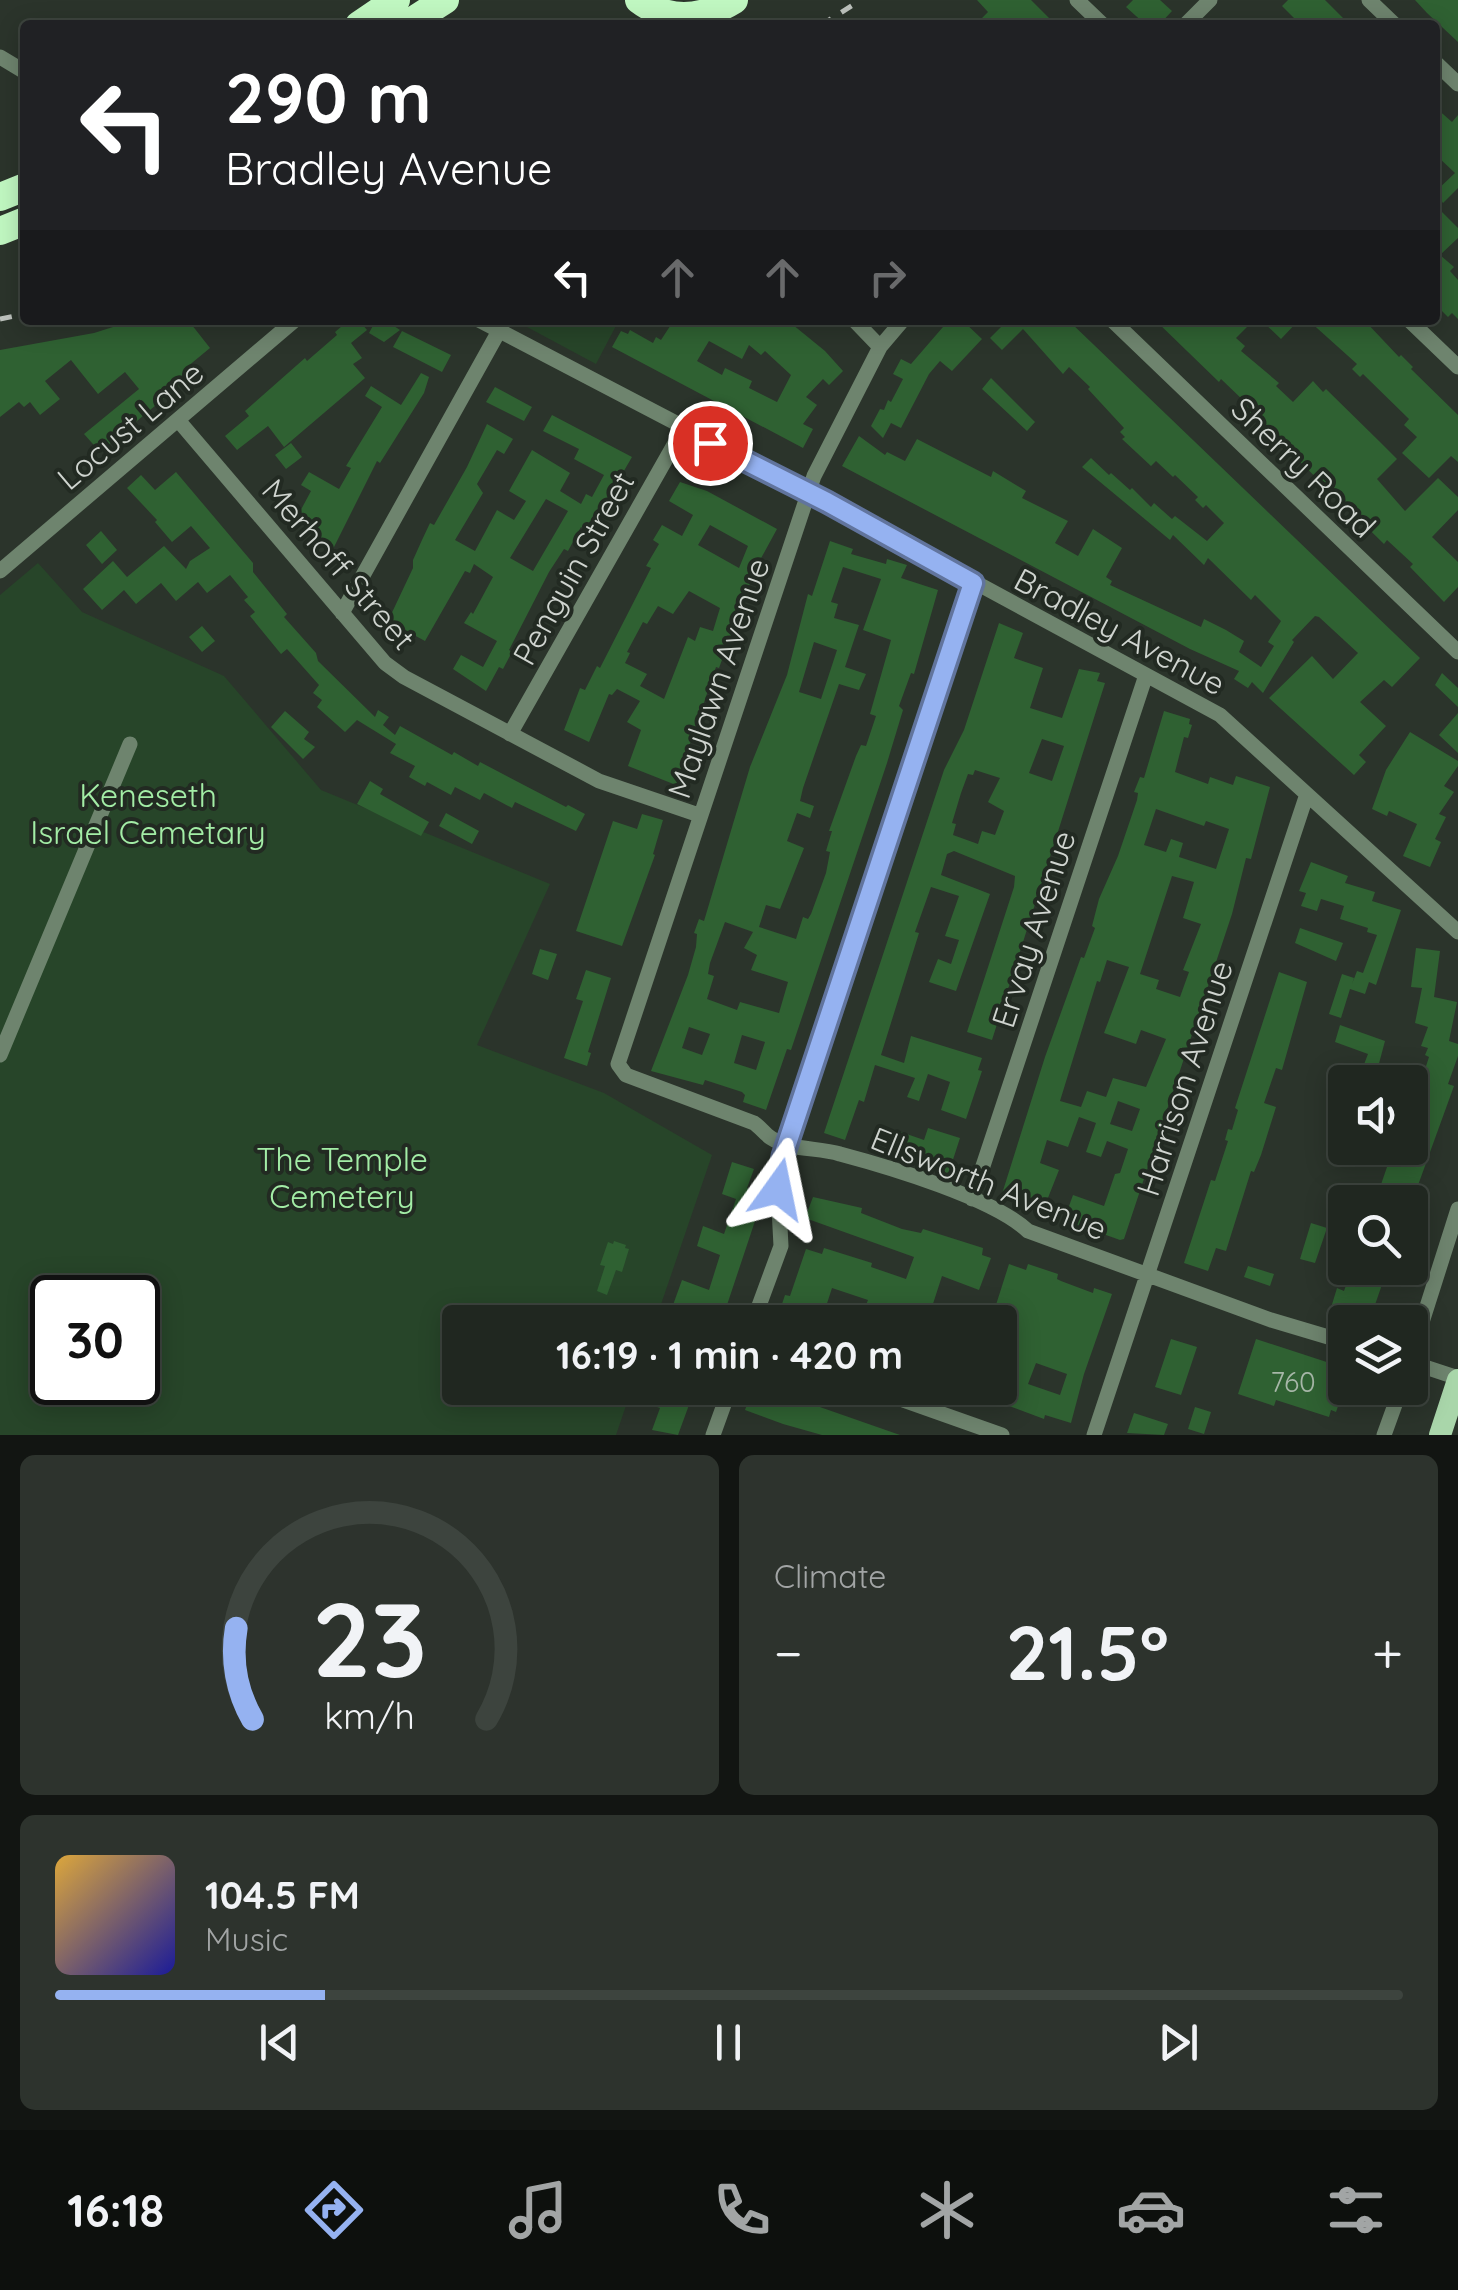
<!DOCTYPE html>
<meta charset="utf-8">
<style>
:root{--surface:#202720;--page:#2d332d;--text:#f1f3f6;--muted:#a2a5a5;--line:#3d443e;--accent:#95b2f1}
body{margin:0;font-family:Quicksand,sans-serif;background:var(--page);color:var(--text);height:100vh;display:flex;flex-direction:column;font-size:38px;white-space:nowrap}
*{box-sizing:border-box;margin:0}
p{font-size:32px;color:var(--muted)}
.icon{flex:none;width:55px;height:55px;fill:none;stroke:currentColor;stroke-width:2;stroke-linecap:round;stroke-linejoin:round}
.map{position:relative;height:1435px;overflow:hidden}
.details{display:flex;flex-direction:column;gap:20px;padding:20px;background:#121512;flex:1}
.details>*{flex:none}
.top-card{position:absolute;left:20px;top:20px;width:1420px;height:305px;border-radius:10px;box-shadow:0 5px 25px #0003,0 0 0 2px var(--line);background:#202124;color:#fff;overflow:hidden}
.tools{position:absolute;left:1328px;top:1065px;display:grid;gap:20px}
.tools a{display:grid;place-items:center;width:100px;height:100px;border-radius:10px;background:var(--surface);box-shadow:0 5px 25px #0003,0 0 0 2px var(--line);font-size:50px}
.speed{position:absolute;left:30px;top:1275px;display:flex;gap:20px;font-size:50px;font-weight:700;text-align:center}
.speed>*{display:grid;place-content:center;width:130px;height:130px;border-radius:50%;background:var(--surface);box-shadow:0 5px 25px #0003,0 0 0 2px var(--line);line-height:1}
.speed .limit{border:5px solid #111;border-radius:15px;background:#fff;color:#111}
.pin{position:absolute;display:grid;place-items:center;width:85px;height:85px;color:#fff;margin:-42px;border:5px solid #fff;border-radius:50%;box-shadow:0 2px 10px #0007}
.me{position:absolute;width:110px;margin:-55px;rotate:12deg;stroke-linejoin:round;filter:drop-shadow(0 0 8px #0008)}
.turn{display:flex;align-items:center;gap:35px;height:210px;padding:0 40px;font-size:45px}
.turn .icon{width:130px;height:130px;stroke-width:2.5}
.turn b{display:block;font-size:70px;line-height:85px}
.lanes{display:flex;align-items:center;height:95px;padding:0 40px;background:#0003;justify-content:center;gap:50px;direction:ltr}
.lanes .off{opacity:.35}
.big{font-size:75px;font-weight:700;line-height:1.1}
.details .card{flex:1;display:flex;flex-direction:column;justify-content:center;gap:15px;min-width:0;padding:0 35px;border-radius:15px;background:var(--page)}
.details .dial{align-items:center;gap:0}
.dial svg{height:260px;overflow:visible;fill:none;stroke:var(--line);stroke-width:7;stroke-linecap:round;text-anchor:middle}
.dial text{fill:var(--text);stroke:none}
.song{display:flex;align-items:center;gap:30px}
.cover{width:120px;height:120px;border-radius:15px;background:linear-gradient(135deg,hsl(40 70% 55%),hsl(240 70% 35%))}
.played{height:10px;border-radius:5px;background:linear-gradient(90deg,var(--accent) 20%,var(--line) 20%)}
.keys{display:flex;justify-content:space-around;direction:ltr}
.heat{display:flex;justify-content:space-between;align-items:center;font-size:55px;direction:ltr}
.details .tiles{flex:1;display:grid;gap:20px;grid-template-columns:1fr 1fr}
.card:last-child{grid-column:span 2}
.trip{position:absolute;left:442px;top:1305px;width:575px;height:100px;border-radius:10px;background:var(--surface);box-shadow:0 5px 25px #0003,0 0 0 2px var(--line);font-weight:700;line-height:100px;text-align:center}
.menu{display:flex;height:160px;justify-content:space-around;align-items:center;background:#0d100d;color:var(--muted)}
.menu .icon{width:70px;height:70px}
.menu .selected{color:var(--accent)}
.menu b{font-size:45px;color:var(--text)}
.map>svg:first-child{display:block}
</style>
<div class="map">
<svg width="1458" height="1435" viewBox="0 0 1458 1435">
<rect width="100%" height="100%" fill="#2b342b"/>
<path fill="#274529" fill-rule="evenodd" d="M514,320H619L596,364Z
M38,563L82,612L224,676L321,790L550,884L477,1045L604,1093L712,1155L655,1322H460V1388H632L616,1435H0V595ZM52,1298H138V1382H52Z"/>
<path fill="#2f6132" fill-rule="evenodd" d="M977,0H1031L1056,25H1014L1008,18L1002,25H975L988,12Z
M1133,0H1160L1172,11L1159,25H1146L1126,7Z
M1288,0H1325L1350,25H1287L1294,18L1282,6Z
M1415,0H1458V42L1427,13Z
M1435,107L1452,122L1458,115V188L1443,203L1435,192L1455,173L1438,157L1442,153L1435,147Z
M1435,205L1458,228V238L1440,255L1454,267L1450,271L1458,280V319L1452,313L1448,317L1435,304Z
M135,320H188L210,348L187,367L193,374L100,452L84,434L139,389L125,372L98,394L71,360L45,381L60,399L40,415L30,402L24,407L19,402L0,417V350L94,333Z
M349,320H359L367,330L351,343L362,358L353,364L365,378L284,447L268,426L237,450L225,436L249,416L245,411L305,358L307,361L337,335L335,332Z
M376,320H385L400,330L384,342L369,333Z
M674,320H787L825,351L843,371L829,385L823,379L806,397L817,405L803,424L813,429L803,448L612,347L621,331L628,334L630,330L653,343L656,337L661,340ZM709,341L742,359L749,345L761,355L765,351L791,375L777,402L749,388L752,381L725,368L722,375L697,361Z
M949,320H962L982,339L952,371L940,361L929,374L901,428L891,423L883,438L871,426L880,409L884,410L888,400L891,402L903,379L893,374L901,359L911,364Z
M1008,320H1068L1420,658L1392,687L1384,680L1360,702L1386,726L1359,755L1366,762L1354,775L1269,698L1312,656L1333,679L1358,653L1319,617L1315,616L1292,640L1294,642L1263,693L1252,682L1248,688L1234,679L1239,671L1190,649L842,466L859,436L885,455L887,452L905,461L917,439L991,477L993,471L1026,491L1022,498L1068,521L1055,543L1078,556L1093,529L1122,548L1106,577L1112,581L1110,585L1201,627L1204,619L1226,630L1244,641L1239,652L1261,667L1274,646L1268,642L1281,621L1255,595L1251,600L1208,558L1204,565L1173,535L1170,540L1082,467L1091,458L1109,475L1111,473L1130,490L1132,488L1151,507L1154,503L1172,519L1175,516L1207,541L1224,523L1206,505L1203,508L1195,500L1198,497L1175,475L1173,477L1156,461L1151,466L1122,439L1125,437L1120,432L1124,428L1088,389L1090,387L1069,367L1063,374L1023,329L1002,350L990,338Z
M1155,320H1254L1236,338L1245,346L1241,351L1279,383L1276,386L1293,402L1313,381L1323,392L1326,389L1379,441L1397,459L1377,479L1405,511L1438,478L1458,497V510L1432,537L1458,562V587L1444,602L1410,567L1413,564L1387,540L1384,544L1243,406L1246,403L1221,379L1219,382Z
M1261,320H1299L1281,339Z
M1308,320H1357L1361,324L1365,321L1399,357L1401,355L1413,367L1411,369L1458,415V462L1451,456L1429,478L1402,453L1417,437L1404,425L1409,419L1363,374L1360,377L1352,369L1357,364Z
M402,331L451,355L442,372L393,347Z
M421,373L429,377L424,393L380,463L377,461L333,549L317,539L321,533L296,519L311,491L301,485L309,472L339,489L351,468L346,466L382,407L365,396L371,386L401,405Z
M991,378L1035,422L1027,431L982,389Z
M495,387L532,407L524,421L486,402Z
M552,415L632,457L600,512L598,511L586,530L581,527L568,551L564,549L549,572L509,650L512,652L503,669L499,667L486,691L453,669L461,655L483,667L497,641L464,623L471,612L473,614L493,577L474,564L470,573L465,571L425,641L388,621L413,568V560L422,540L430,523L434,525L467,467L487,424L513,439L504,454L497,450L477,484L483,493L455,540L475,551L497,510L514,520L526,501L509,491L532,450L570,473L560,491L581,504L586,494L592,497L604,475L574,459L579,449L543,431ZM546,499L568,511L533,571L510,558Z
M291,443L302,457L286,469L275,455Z
M176,472L253,563V572L287,614L284,617L316,653L318,661L375,717L378,710L389,717L383,725L395,735L400,726L452,755L454,752L478,766L480,762L566,807L568,805L585,814L576,831L515,802L512,808L484,793L480,800L455,787L451,795L427,782L425,786L409,777L415,766L390,753L396,744L357,720L345,732L317,707L322,700L313,693L319,685L287,649L281,654L250,616L255,612L244,600L248,597L230,575L207,593L198,582L176,601L161,583L136,604L124,590L102,610L83,589L113,561L127,577L164,546L186,569L190,561L210,548L191,526L172,542L155,522L157,520L127,488L141,475L155,490Z
M680,482L707,491L777,529L759,562L756,576L753,575L719,668L716,667L676,785L628,766L641,730L627,722L640,701L617,689L612,695L609,694L589,742L564,730L580,688L585,690L597,666L600,668L651,568L646,566L659,544L653,540L662,525L682,536L693,515L669,501ZM710,525L748,546L739,568L698,545ZM689,591L720,608L713,631L700,627L695,641L688,637L664,699L640,686L647,674L625,663L630,653L627,652L643,622L647,624L658,606L673,614Z
M101,531L117,550L102,564L86,545Z
M830,541L853,549L851,554L886,564L887,559L907,565L901,578L938,590L914,674L911,673L899,706L903,710L887,763L791,1050L787,1049L766,1110L743,1102L745,1095L742,1092L705,1080L703,1085L651,1071L688,975L696,947L697,934L694,933L699,919L704,921L750,767L787,675L808,594L812,596ZM843,567L881,579L863,630L891,640L870,714L876,716L866,746L861,745L856,756L829,831H832L826,851L830,852L826,873L811,914L808,919L803,917L796,939L759,927L766,905L780,909L804,848L787,841L797,813L810,818L814,806L800,801L803,788L839,684L859,690L866,674L845,667L859,625L834,618L838,604L831,602ZM814,642L837,650L821,699L799,692ZM725,922L753,932L744,948L757,955L751,970L788,982L779,1013L740,1002L737,1010L707,999L714,976L708,974L710,963ZM689,1027L710,1034L702,1055L682,1048ZM742,1035L765,1042L756,1070L734,1063Z
M999,623L1023,633L1014,658L1043,668L1030,708L1062,718L1079,669L1100,673L1097,681L1105,683L992,1040L967,1032L1014,887L1015,876L954,851L947,854L941,875L990,894L956,991L929,982L938,959L951,964L959,940L945,936L959,896L931,887L915,932L919,933L881,1055L904,1063L911,1036L982,1058L978,1070L982,1071L966,1119L941,1110L950,1082L928,1074L919,1101L907,1097L915,1078L875,1065L864,1102L859,1100L845,1140L824,1133L944,770L964,730ZM1042,739L1064,746L1052,781L1029,773ZM975,770L1000,778L988,802L1004,811L995,835L982,831L978,844L953,835L956,824L952,823L961,793L968,774L973,775Z
M202,626L215,641L202,652L189,637Z
M1442,673L1458,688V707L1435,685Z
M285,711L309,732L304,739L315,747L303,759L271,727Z
M1164,711L1190,719L1189,724L1192,725L1188,738L1184,737L1175,772L1208,784L1210,777L1233,785L1236,776L1270,787L1251,859L1246,858L1232,914L1124,1239L1120,1240L1064,1220L1073,1195L1104,1206L1115,1174L1120,1173L1128,1149L1107,1141L1101,1157L1086,1152L1096,1123L1079,1117L1068,1147L1047,1140L1040,1163L1059,1170L1042,1213L1001,1197L1045,1057L1081,957L1084,958L1095,928L1092,926L1099,899L1118,856L1137,800L1138,793L1134,792L1140,777L1144,778ZM1156,809L1204,826L1206,821L1229,829L1216,869L1179,857L1183,843L1171,839L1166,852L1144,845ZM1172,876L1194,882L1183,918L1201,924L1183,970L1189,972L1180,997L1156,989L1159,980L1140,974ZM1107,960L1129,967L1104,1033L1136,1044L1141,1030L1166,1039L1146,1087L1113,1078L1106,1097L1087,1091L1081,1107L1060,1101L1097,981L1100,982ZM1118,1101L1140,1109L1132,1131L1110,1124Z
M1458,713V753L1439,735Z
M1410,732L1458,761V766L1444,786L1454,792L1439,814L1446,817L1435,839L1441,842L1430,867L1403,856L1417,824L1389,811L1387,816L1372,809L1386,770Z
M370,781L383,789L380,794L429,822L421,836L357,804Z
M446,813L479,831L472,844L439,826Z
M642,814L663,820L653,854L655,855L622,946L576,931L613,821L637,829Z
M1311,862L1348,876L1345,883L1375,892L1372,901L1401,910L1376,985L1369,982L1365,994L1350,989L1341,1018L1329,1014L1342,974L1354,978L1352,984L1357,971L1363,973L1377,935L1367,932L1368,928L1340,919L1344,906L1321,899L1317,911L1301,906L1306,893L1299,891Z
M1300,928L1343,943L1336,961L1295,943Z
M1416,948L1440,951L1434,997L1457,1002L1449,1041L1458,1044V1056L1448,1084L1454,1086L1417,1188L1420,1189L1415,1202H1375L1387,1167L1372,1162L1377,1148H1410V1115L1429,1057L1425,1055L1428,1048L1421,1046L1428,1027L1415,1023L1422,988L1411,987Z
M540,949L557,954L548,980L532,974Z
M586,970L611,978L588,1052L591,1053L587,1066L564,1058L583,1001L576,999Z
M1279,972L1307,982L1282,1070L1276,1068L1264,1103L1276,1107L1261,1155L1254,1172L1251,1171L1226,1251L1216,1248L1208,1271L1184,1263L1211,1180L1215,1181L1228,1141L1225,1140L1228,1129L1232,1130L1238,1110L1235,1108Z
M1340,1025L1385,1041L1377,1071L1363,1067L1368,1054L1335,1042Z
M928,1128L960,1138L948,1175L890,1154L898,1131L924,1140Z
M732,1162L754,1169L747,1188L753,1190L745,1215L756,1218L726,1308L730,1309L726,1322H695L698,1315L673,1305L682,1280L709,1290L720,1255L697,1246L703,1226L724,1234L736,1199L722,1194Z
M813,1197L862,1208L861,1213L902,1229L921,1233L923,1229L983,1248L982,1255L991,1258L979,1290L942,1276L931,1310L961,1322H859L868,1300L832,1288L821,1322L777,1319L785,1295L790,1296L806,1249L822,1254L824,1248L872,1263L871,1267L906,1279L914,1257L805,1218Z
M1311,1223L1327,1228L1315,1263L1300,1259Z
M614,1241L626,1245L625,1248L629,1249L622,1272L616,1270L607,1295L597,1291L605,1266L600,1265L608,1242L613,1244Z
M1009,1264L1026,1270L1028,1264L1058,1274L1057,1279L1061,1281L1093,1293L1094,1288L1112,1294L1084,1374L1071,1423L1045,1415L1044,1419L982,1396L986,1388H1000V1364L1017,1314L995,1308ZM1036,1363L1067,1374L1060,1395L1028,1384Z
M1248,1266L1274,1274L1270,1286L1244,1277Z
M1352,1268H1364L1385,1276L1369,1322L1330,1311L1337,1288L1344,1291Z
M1171,1339L1197,1347L1181,1395L1155,1387Z
M1256,1339L1345,1368V1386L1336,1412L1331,1410L1329,1417L1276,1400L1274,1406L1238,1394Z
M660,1388H673L696,1395L692,1406L689,1405L678,1435L652,1430L660,1408L654,1406Z
M753,1388L797,1399L900,1435H822L783,1424L745,1410Z
M1195,1407L1211,1412L1204,1434L1188,1429Z
M1134,1413L1168,1424L1164,1435L1127,1433Z"/>
<g fill="none" stroke-linecap="round" stroke-linejoin="round">
<path stroke="#6e846e" stroke-width="15" d="M1077,0L1103,25
M1369,0L1395,25
M1185,25L1210,0
M0,57L25,72
M1435,62L1458,84
M479,320L827,502L1220,715L1458,932
M854,320L880,347
M903,320L880,347L814,476L618,1064L626,1075L754,1123C760,1127 765,1134 771,1138C791,1151 818,1147 840,1154C889,1167 993,1198 1028,1231L1271,1320L1345,1342
M1112,320L1458,652
M1409,320L1458,367
M178,420L385,663L404,677L599,781L699,815
M0,571L295,320
M342,613L499,331
M510,734L683,429
M0,1055L130,744
M972,1199L1146,675
M753,1322L781,1246L778,1189L783,1156L969,602L973,583
M1410,1360L1458,1209
M1410,1362L1458,1378
M869,1388L1002,1435
M713,1435L730,1388
M1094,1435L1307,794
M1384,1435L1401,1388"/>
<path stroke="#a9d6aa" stroke-width="22" d="M1440,1435L1458,1380"/>
<path stroke="#c0f7c1" stroke-width="28" d="M639,0C669,23 703,19 734,0
M359,25L396,0
M406,25L445,0
M0,197L25,187
M0,231L25,221"/>
<path stroke="#bcc1bc" stroke-width="5" stroke-dasharray="12 12" stroke-linecap="butt" d="M821,25L861,0
M0,319L25,314"/>
</g>
<g fill="none" stroke-linecap="round" stroke-linejoin="round">
<g stroke="#61749d" stroke-width="25">
<path id="route" d="M710,443L827,502L973,583L783,1156L778,1189"/>
</g>
<use href="#route" stroke="#95b2f1" stroke-width="18"/>
</g>
<g text-anchor="middle" dominant-baseline="central" stroke-width="8" stroke-linejoin="round" paint-order="stroke">
<g font-size="28" fill="#a7b7a8">
<text x="1293" y="1381">760</text>
</g>
<g font-size="32" fill="#cfd4cf" stroke="#222a22">
<text transform="translate(130 425) rotate(-40)">Locust Lane</text>
<text transform="translate(1304 467) rotate(44)">Sherry Road</text>
<text transform="translate(339 564) rotate(49)">Merhoff Street</text>
<text transform="translate(573 568) rotate(-61)">Penguin Street</text>
<text transform="translate(1120 631) rotate(28)">Bradley Avenue</text>
<text transform="translate(718 678) rotate(-71)">Maylawn Avenue</text>
<text transform="translate(1033 929) rotate(-72)">Ervay Avenue</text>
<text transform="translate(1184 1078) rotate(-72)">Harrison Avenue</text>
<text transform="translate(989 1183) rotate(22)">Ellsworth Avenue</text>
</g>
<g font-size="32" fill="#a3eda6" stroke="#222a22">
<text x="148" y="795">Keneseth<tspan x="148" dy="37">Israel Cemetary</tspan></text>
<text x="342" y="1159">The Temple<tspan x="342" dy="37">Cemetery</tspan></text>
</g>
</g>
</svg>
<div class="tools">
<a><svg class="icon" aria-label="sound" viewBox="0 0 24 24"><path d="M4 9h4l5-4v14l-5-4H4zM17 9q2 3 0 6"/></svg></a>
<a><svg class="icon" aria-label="search" viewBox="0 0 24 24"><circle cx="10" cy="10" r="6"/><path d="M15 15l6 6"/></svg></a>
<a><svg class="icon" aria-label="layers" viewBox="0 0 24 24"><path d="M12 4l9 5-9 5-9-5zM3 14l9 5 9-5"/></svg></a>
</div>
<div class="speed"><div class="limit">30</div></div>
<div class="pin" style="left:710px;top:443px;background:#d93025"><svg class="icon" aria-label="arrive" viewBox="0 0 24 24"><path d="M6 21V4h12l-3 4 3 4H6"/></svg></div>
<svg class="me" style="left:778px;top:1189px" viewBox="-20 -20 40 40"><path d="M0-17L14 15 0 8-14 15z" fill="#95b2f1" stroke="#fff" stroke-width="4"/></svg>
<div class="trip">16:19 · 1 min · 420 m</div>
<div class="top-card">
<div class="turn"><svg class="icon" aria-label="left" viewBox="0 0 24 24"><path d="M17 20v-9H6M10 6l-5 5 5 5"/></svg><div><b>290 m</b>Bradley Avenue</div></div>
<div class="lanes"><svg class="icon" aria-label="left" viewBox="0 0 24 24"><path d="M17 20v-9H6M10 6l-5 5 5 5"/></svg><svg class="icon off" aria-label="ahead" viewBox="0 0 24 24"><path d="M12 20V5M6 11l6-6 6 6"/></svg><svg class="icon off" aria-label="ahead" viewBox="0 0 24 24"><path d="M12 20V5M6 11l6-6 6 6"/></svg><svg class="icon off" aria-label="right" viewBox="0 0 24 24"><path d="M7 20v-9h11M14 6l5 5-5 5"/></svg></div>
</div>
</div>
<section class="details">
<div class="tiles">
<div class="card dial"><svg viewBox="0 0 100 80">
<path d="M14 69A42 42 0 1 1 86 69"/>
<path d="M14 69A42 42 0 0 1 9 41" stroke="#95b2f1"/>
<text x="50" y="56" font-size="32" font-weight="700">23</text>
<text x="50" y="72" font-size="11">km/h</text>
</svg></div>
<div class="card"><p>Climate</p>
<div class="heat"><a>−</a><b class="big">21.5°</b><a>+</a></div>
</div>
<div class="card">
<div class="song"><i class="cover"></i><div><b>104.5 FM</b><p>Music</p></div></div>
<div class="played"></div>
<div class="keys"><svg class="icon" aria-label="previous" viewBox="0 0 24 24"><path d="M18 5L8 12l10 7zM5 5v14"/></svg><svg class="icon" aria-label="pause" viewBox="0 0 24 24"><path d="M8 5v14M16 5v14"/></svg><svg class="icon" aria-label="next" viewBox="0 0 24 24"><path d="M6 5l10 7-10 7zM19 5v14"/></svg></div>
</div>
</div>
</section>
<nav class="menu">
<b>16:18</b>
<svg class="icon selected" aria-label="directions" viewBox="0 0 24 24"><path d="M12 3l9 9-9 9-9-9zM9 14v-3h6M13 9l2 2-2 2"/></svg>
<svg class="icon" aria-label="music" viewBox="0 0 24 24"><path d="M9 18V5l10-2v13"/><circle cx="6" cy="18" r="3"/><circle cx="16" cy="16" r="3"/></svg>
<svg class="icon" aria-label="phone" viewBox="0 0 24 24"><path d="M5 4h4l2 5-3 2q2 4 5 5l2-3 5 2v4C11 20 4 13 5 4z"/></svg>
<svg class="icon" aria-label="climate" viewBox="0 0 24 24"><path d="M12 3v18M4 7l16 10M4 17L20 7"/></svg>
<svg class="icon" aria-label="car" viewBox="0 0 24 24"><path d="M5 17H2v-5l4-1 3-4h7l3 4 3 1v5h-3M9 17h6M6 11h13"/><circle cx="7" cy="17" r="2"/><circle cx="17" cy="17" r="2"/></svg>
<svg class="icon" aria-label="filters" viewBox="0 0 24 24"><path d="M4 7h16M4 17h16"/><circle cx="9" cy="7" r="2"/><circle cx="15" cy="17" r="2"/></svg>
</nav>
